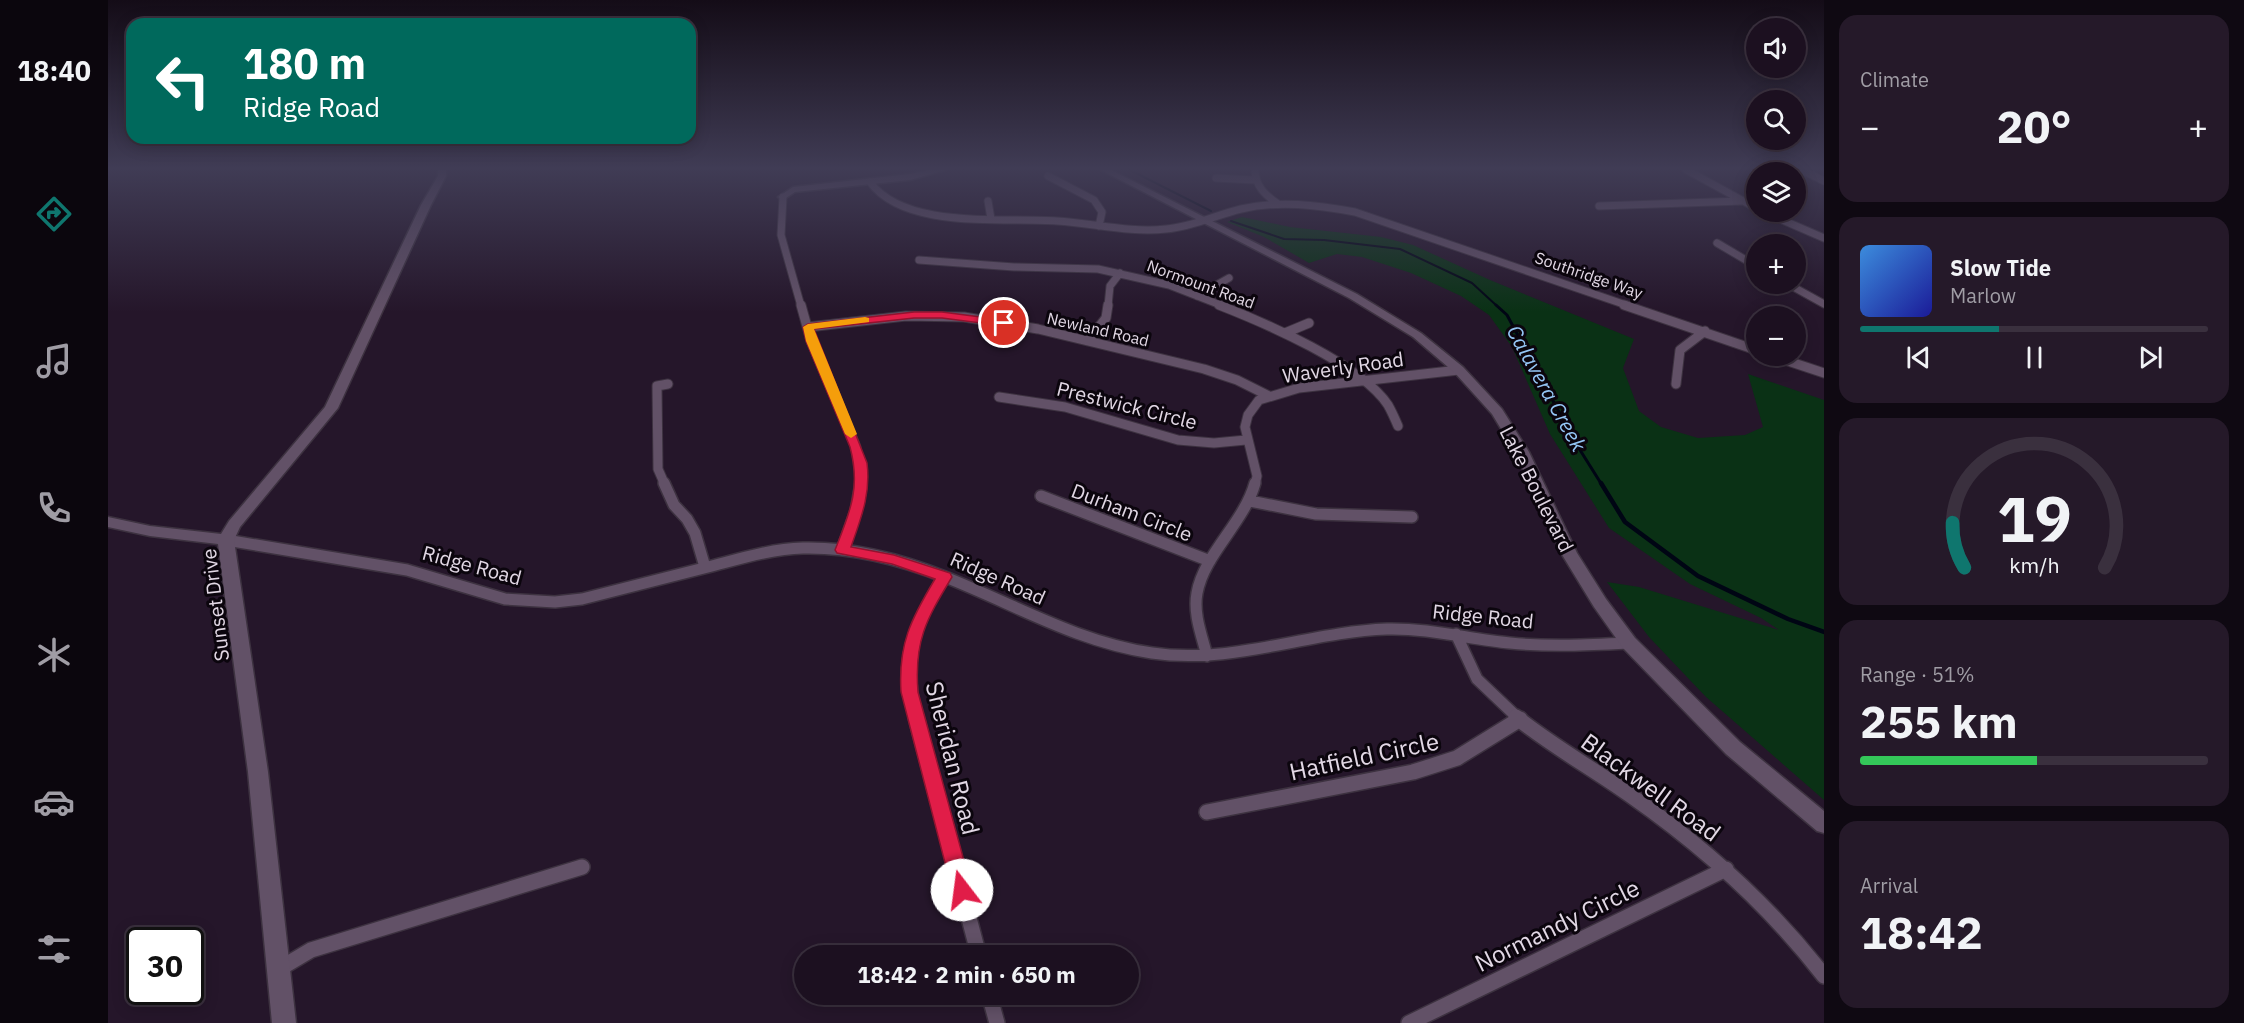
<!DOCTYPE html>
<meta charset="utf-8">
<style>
:root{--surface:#1c1020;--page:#251929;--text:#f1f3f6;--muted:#a09da5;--line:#3a303e;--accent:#0f766e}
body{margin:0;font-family:"IBM Plex Sans",sans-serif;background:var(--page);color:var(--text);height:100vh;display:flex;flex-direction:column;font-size:22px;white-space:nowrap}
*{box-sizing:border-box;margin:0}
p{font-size:20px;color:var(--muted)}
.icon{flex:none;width:33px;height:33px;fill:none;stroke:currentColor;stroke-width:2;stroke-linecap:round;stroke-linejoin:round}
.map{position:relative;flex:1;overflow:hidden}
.panel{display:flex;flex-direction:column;gap:15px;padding:15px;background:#0f0912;width:420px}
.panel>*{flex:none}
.hud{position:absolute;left:18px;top:18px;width:570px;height:126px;border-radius:18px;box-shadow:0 3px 15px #0003,0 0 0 2px var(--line);background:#00695c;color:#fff;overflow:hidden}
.tools{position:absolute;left:1638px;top:18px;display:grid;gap:12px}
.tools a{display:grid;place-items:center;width:60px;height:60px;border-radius:50%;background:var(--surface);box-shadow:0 3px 15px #0003,0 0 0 2px var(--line);font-size:30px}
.speed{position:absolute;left:18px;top:927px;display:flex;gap:12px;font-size:30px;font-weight:700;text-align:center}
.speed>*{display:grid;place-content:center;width:78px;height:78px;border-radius:50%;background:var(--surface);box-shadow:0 3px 15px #0003,0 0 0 2px var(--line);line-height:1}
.speed .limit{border:3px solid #111;border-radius:9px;background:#fff;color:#111}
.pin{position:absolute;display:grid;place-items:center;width:51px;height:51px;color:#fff;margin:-26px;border:3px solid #fff;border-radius:50%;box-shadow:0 2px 6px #0007}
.me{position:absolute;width:66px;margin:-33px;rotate:345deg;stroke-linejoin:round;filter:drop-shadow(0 0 4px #0008)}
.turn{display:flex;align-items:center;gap:21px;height:126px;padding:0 18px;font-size:27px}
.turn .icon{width:78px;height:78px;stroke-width:2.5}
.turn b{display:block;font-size:42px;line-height:51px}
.big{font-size:45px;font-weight:800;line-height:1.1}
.panel .card{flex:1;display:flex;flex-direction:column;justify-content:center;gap:9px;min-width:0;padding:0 21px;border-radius:18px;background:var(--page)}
.panel .dial{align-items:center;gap:0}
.dial svg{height:156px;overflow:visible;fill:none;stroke:var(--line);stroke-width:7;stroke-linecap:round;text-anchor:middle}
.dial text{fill:var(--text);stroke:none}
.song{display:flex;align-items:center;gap:18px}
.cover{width:72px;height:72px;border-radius:9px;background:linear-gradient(135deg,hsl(210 70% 55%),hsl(240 70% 35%))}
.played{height:6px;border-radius:3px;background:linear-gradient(90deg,var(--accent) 40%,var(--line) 40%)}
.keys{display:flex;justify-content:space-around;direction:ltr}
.heat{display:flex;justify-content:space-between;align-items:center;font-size:33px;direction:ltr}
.charge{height:9px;border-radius:4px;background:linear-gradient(90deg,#34c759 51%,var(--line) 0)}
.trip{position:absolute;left:686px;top:945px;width:345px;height:60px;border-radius:30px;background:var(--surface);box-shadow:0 3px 15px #0003,0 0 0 2px var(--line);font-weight:800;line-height:60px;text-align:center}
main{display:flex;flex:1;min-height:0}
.tab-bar{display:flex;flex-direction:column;width:108px;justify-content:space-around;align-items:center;background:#0b060d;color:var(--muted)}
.tab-bar .icon{width:42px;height:42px}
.tab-bar .current{color:var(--accent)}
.tab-bar b{font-size:27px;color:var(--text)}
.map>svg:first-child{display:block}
</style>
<main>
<nav class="tab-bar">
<b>18:40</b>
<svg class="icon current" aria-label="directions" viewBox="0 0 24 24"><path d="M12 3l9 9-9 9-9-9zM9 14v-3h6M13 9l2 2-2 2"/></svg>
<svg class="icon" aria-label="music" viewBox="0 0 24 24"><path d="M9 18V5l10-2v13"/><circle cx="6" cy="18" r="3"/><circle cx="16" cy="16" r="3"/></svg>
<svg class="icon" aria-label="phone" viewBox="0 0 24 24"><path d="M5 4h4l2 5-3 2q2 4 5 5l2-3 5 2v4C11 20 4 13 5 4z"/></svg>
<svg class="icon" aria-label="climate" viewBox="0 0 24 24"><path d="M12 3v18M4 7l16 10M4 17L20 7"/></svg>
<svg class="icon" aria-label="car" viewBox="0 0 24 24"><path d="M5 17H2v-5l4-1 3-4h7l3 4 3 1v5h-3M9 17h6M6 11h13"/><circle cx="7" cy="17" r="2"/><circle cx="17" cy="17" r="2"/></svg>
<svg class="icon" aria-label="filters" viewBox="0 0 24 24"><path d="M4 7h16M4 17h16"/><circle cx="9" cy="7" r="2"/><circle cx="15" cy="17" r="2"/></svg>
</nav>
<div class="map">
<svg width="1716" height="1023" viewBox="0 0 1716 1023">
<rect width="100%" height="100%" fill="#25162a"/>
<path fill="#0a3115" d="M1134,217L1182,227L1273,237L1305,245L1382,280L1526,339L1515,368L1531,411L1553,427L1590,438L1637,435L1655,427L1640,374L1716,400V800L1598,697L1541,637L1499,582L1531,587L1671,630L1653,618L1582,584L1501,528L1442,434L1404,347L1381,315L1353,296L1303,273L1254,257L1229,254L1201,263L1156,237L1119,222Z"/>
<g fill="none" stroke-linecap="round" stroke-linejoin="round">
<path stroke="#000514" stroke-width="2" d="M1020,169L1103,211
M1123,221L1176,239L1216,240L1292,249L1364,283L1389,306"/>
<path stroke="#000514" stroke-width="3" d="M1388,305L1399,315L1467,442L1494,485"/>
<path stroke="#000514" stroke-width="4.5" d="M1493,483L1517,522L1590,576L1680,619L1716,632"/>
<g stroke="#3d3240" stroke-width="9">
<path id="street-far3" d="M1147,169C1147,186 1157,195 1170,204
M1577,169L1648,208
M1692,169L1716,181
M940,176L986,200L994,212L991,226
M1108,178L1147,180
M762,182C797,230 896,217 949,221C985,223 1021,233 1058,229C1084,227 1108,215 1133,209C1171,200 1209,205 1247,212L1521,306
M675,197L673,235L693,306
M880,201L883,219
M1491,206L1634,201
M1656,212L1716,238
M1609,243L1648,266
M811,260L906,267L990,269L1061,285L1115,306
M1680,284L1716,304
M1089,296L1121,278
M1000,306L1002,286L1012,273"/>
</g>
<g stroke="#3d3240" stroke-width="11">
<path id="street-far2" d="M693,305L703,341L748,447L753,485
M1111,305C1157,323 1253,364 1280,405C1284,412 1287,419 1290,426
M1516,305L1648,350
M700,327L798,316L856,317L930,329L1096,369L1129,380L1161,396
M1177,333L1201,323
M980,341L998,318L1000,305
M1665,356L1716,373
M1568,384L1572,350L1597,331
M891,397L957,407L1070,440L1106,443L1138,440
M557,485L550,469L549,386L560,384
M1147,485L1149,476L1137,427L1140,415L1151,400L1191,388L1351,370"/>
</g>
<g stroke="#3d3240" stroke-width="14">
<path id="street-far1" d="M556,483L566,505L579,519L587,533L597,567
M933,496L1102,561
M1142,501L1208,514L1304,517
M118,540L299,570L397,599L447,602L474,599C516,588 558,578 600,567C631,559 662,549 695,548C743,547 792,559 837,577C906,604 969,642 1044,653C1124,665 1199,632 1279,629C1321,628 1361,639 1402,643C1442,647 1481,645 1521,643
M734,550L748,511L753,483
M1348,634L1369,679L1410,718
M1099,656C1094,636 1085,614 1089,593C1096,554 1136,523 1147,483
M809,718C794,662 805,625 836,577"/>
</g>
<g stroke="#3d3240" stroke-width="18">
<path id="street" d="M808,717L871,956
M1408,717C1444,746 1484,768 1522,795C1595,846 1661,905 1716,976
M1099,812L1305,772L1349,758L1412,719
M171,969L203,950L474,867
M881,994L889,1023
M1301,1023L1618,869"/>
</g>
<g stroke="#3d3240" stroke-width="3">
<path id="secondary" d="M330,169H338V176L323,205L230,408L132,527L126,540L160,772L188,1023H164L140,772L110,544L42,536L0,527V517L42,526L113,534L121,521L217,407L313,205L330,176Z
M827,169H841L802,180L687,192L675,200L670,197L685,187L802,174Z
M991,169H1001L1249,294L1313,333L1355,367L1394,409L1421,452L1469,553L1498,599L1527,638L1632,742L1716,811V833L1709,831L1618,754L1515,648L1486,607L1453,553L1407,452L1384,414L1347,373L1305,337L1241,298Z"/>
</g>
<use href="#street-far3" stroke="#625167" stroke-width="7"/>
<use href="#street-far2" stroke="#625167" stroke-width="9"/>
<use href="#street-far1" stroke="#625167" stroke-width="11"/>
<use href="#street" stroke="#625167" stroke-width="15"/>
<use href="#secondary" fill="#625167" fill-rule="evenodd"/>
</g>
<linearGradient id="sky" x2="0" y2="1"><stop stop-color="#140c17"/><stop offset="0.54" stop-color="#403c55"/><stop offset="1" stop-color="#403c55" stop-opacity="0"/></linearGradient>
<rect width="1716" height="312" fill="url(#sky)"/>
<path fill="#e11d48" stroke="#92132f" stroke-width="1.5" d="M806,312H834L896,320L901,323L896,326L834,318H806L706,329L759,463C763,494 753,518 743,547L786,555L842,573L844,577C818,620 806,641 810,692L864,890L861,897L854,899L847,897L844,890L793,692C790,644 803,619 827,579L784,564L729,553L727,550C742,512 753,488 742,447L698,341L695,327L700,324Z"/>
<path fill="#f59e0b" d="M757,317L761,318V322L706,329L749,434L743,438L737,434L698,341L695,327L700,324Z"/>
<g text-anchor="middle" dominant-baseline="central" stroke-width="6" stroke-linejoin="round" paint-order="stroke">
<g font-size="16" fill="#e2d8e5" stroke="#0b050d">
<text transform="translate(1481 275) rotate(19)">Southridge Way</text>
<text transform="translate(1093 284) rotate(20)">Normount Road</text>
<text transform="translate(990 329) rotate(13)">Newland Road</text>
</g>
<g font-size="20" fill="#e2d8e5" stroke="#0b050d">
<text transform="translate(1235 367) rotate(-8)">Waverly Road</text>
<text transform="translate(1019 405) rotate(14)">Prestwick Circle</text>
<text transform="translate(1429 489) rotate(63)">Lake Boulevard</text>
<text transform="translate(1024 512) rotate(21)">Durham Circle</text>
<text transform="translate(364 565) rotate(15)">Ridge Road</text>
<text transform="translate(890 578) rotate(24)">Ridge Road</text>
<text transform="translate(107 605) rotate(-97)">Sunset Drive</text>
<text transform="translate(1375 616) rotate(6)">Ridge Road</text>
</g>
<g font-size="21" font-style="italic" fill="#94c6f5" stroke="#0b050d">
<text transform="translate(1439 388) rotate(61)">Calavera Creek</text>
</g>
<g font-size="24" fill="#e2d8e5" stroke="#0b050d">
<text transform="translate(1256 756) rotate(-12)">Hatfield Circle</text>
<text transform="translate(845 758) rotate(76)">Sheridan Road</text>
<text transform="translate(1543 787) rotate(36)">Blackwell Road</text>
<text transform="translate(1449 925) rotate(-26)">Normandy Circle</text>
</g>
</g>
</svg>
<div class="tools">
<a><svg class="icon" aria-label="sound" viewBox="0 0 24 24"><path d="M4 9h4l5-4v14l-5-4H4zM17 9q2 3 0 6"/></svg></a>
<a><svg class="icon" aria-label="search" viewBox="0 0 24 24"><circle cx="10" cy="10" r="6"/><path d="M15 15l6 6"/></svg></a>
<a><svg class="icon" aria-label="layers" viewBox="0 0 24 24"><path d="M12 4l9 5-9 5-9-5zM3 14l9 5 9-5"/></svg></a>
<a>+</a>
<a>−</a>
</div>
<div class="speed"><div class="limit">30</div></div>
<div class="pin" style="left:896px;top:323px;background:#d93025"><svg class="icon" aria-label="arrive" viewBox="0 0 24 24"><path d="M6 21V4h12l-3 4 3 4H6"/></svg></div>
<svg class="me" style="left:854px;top:890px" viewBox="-20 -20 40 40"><circle r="19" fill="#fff"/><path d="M0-13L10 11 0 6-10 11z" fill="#e11d48"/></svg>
<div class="trip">18:42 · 2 min · 650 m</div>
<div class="hud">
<div class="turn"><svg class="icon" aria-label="left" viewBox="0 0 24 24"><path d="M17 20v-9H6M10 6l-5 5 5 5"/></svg><div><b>180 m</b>Ridge Road</div></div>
</div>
</div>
<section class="panel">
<div class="card"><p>Climate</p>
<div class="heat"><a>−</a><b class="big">20°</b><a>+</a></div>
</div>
<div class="card">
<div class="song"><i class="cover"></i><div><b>Slow Tide</b><p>Marlow</p></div></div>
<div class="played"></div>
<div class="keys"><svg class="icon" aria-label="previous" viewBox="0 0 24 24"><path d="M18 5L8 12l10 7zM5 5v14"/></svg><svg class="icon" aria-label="pause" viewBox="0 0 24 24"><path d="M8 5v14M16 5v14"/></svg><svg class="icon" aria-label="next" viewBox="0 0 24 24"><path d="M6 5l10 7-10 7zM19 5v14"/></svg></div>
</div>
<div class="card dial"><svg viewBox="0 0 100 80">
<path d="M14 69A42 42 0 1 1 86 69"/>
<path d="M14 69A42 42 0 0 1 8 46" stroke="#0f766e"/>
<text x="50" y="56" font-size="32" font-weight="700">19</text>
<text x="50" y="72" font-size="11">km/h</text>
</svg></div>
<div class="card"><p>Range · 51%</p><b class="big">255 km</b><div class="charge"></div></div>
<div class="card"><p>Arrival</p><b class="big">18:42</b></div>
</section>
</main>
